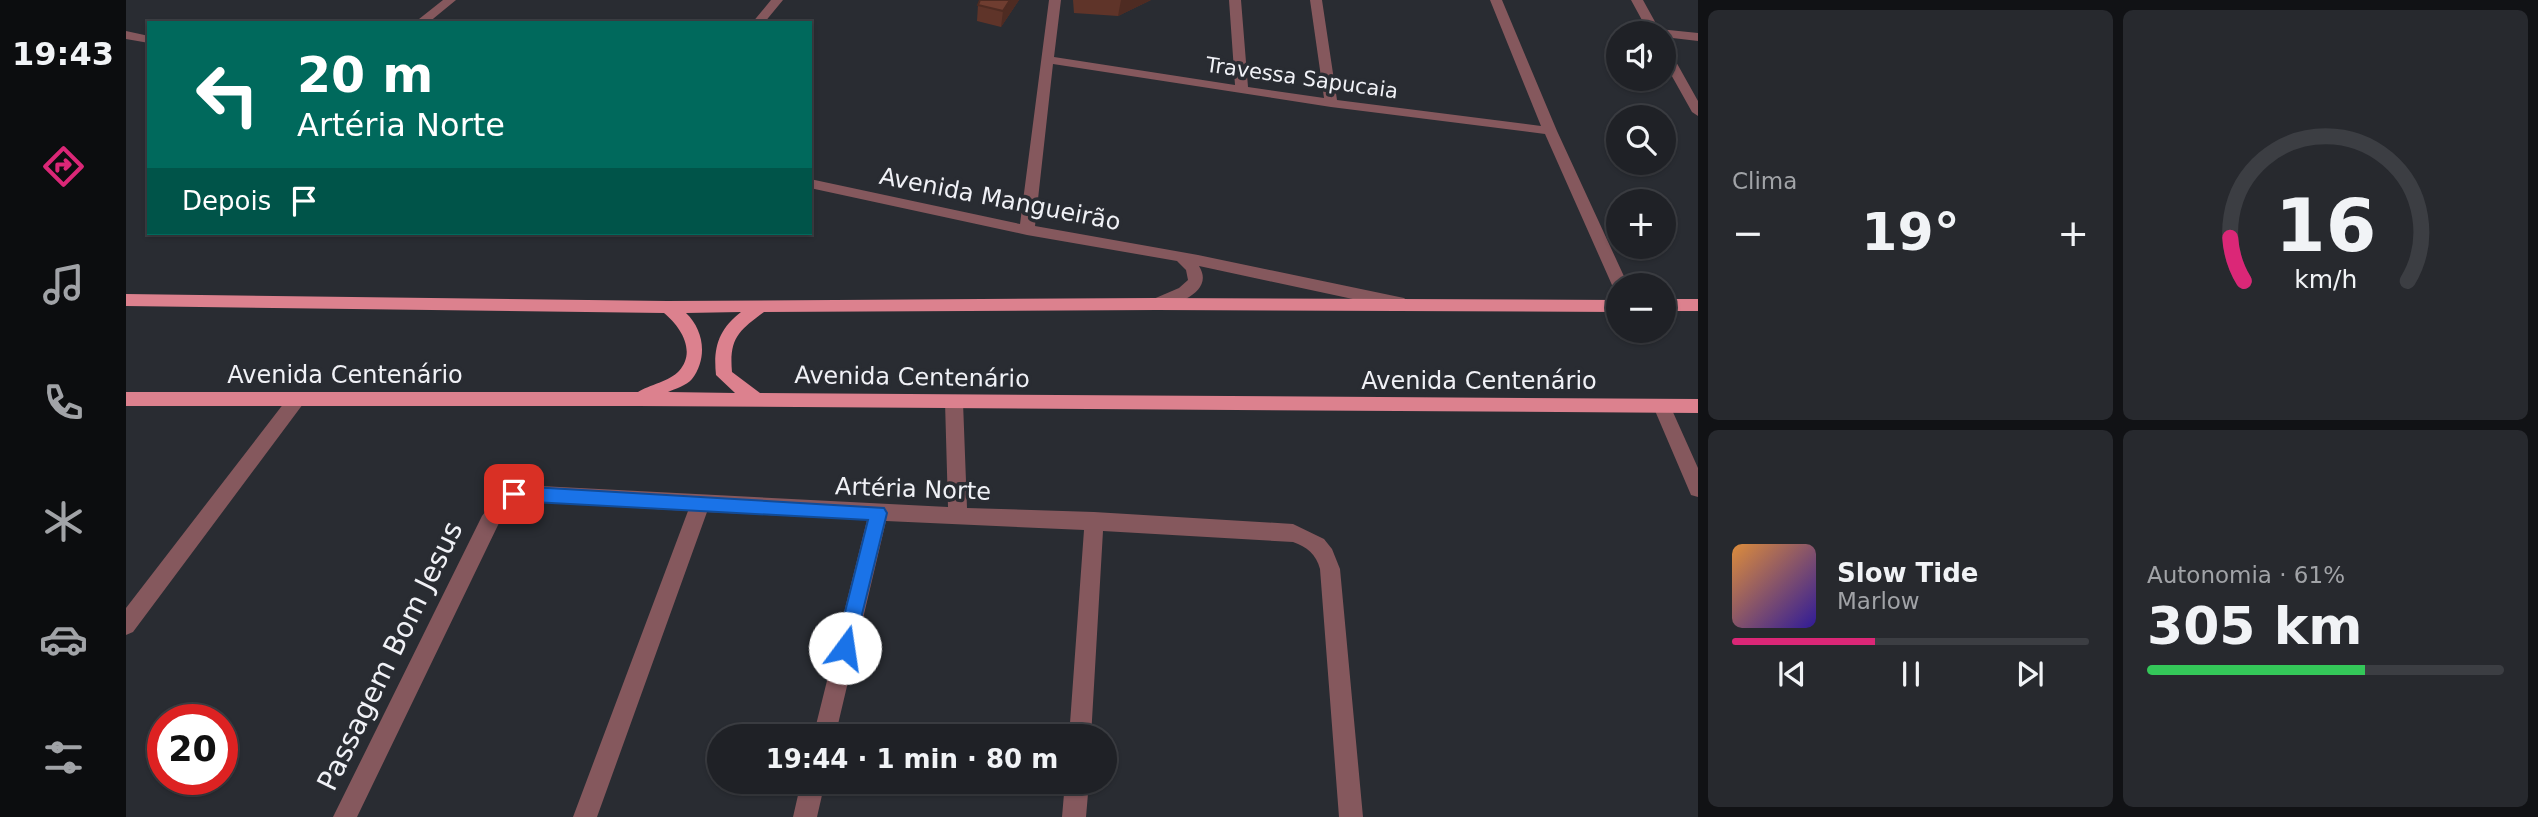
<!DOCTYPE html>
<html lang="pt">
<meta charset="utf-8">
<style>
:root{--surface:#1f2126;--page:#27292e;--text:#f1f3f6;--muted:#a1a3a7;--line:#3c3e43;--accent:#db2777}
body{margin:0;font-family:"DejaVu Sans",sans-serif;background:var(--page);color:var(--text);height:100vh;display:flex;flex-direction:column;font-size:26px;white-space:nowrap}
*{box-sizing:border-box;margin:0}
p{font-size:23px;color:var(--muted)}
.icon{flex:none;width:38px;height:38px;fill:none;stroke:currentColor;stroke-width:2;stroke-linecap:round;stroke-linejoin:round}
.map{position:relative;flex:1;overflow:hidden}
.details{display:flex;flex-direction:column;gap:10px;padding:10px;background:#111215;width:840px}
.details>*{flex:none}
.hud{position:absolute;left:21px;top:21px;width:665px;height:214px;border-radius:0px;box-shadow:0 2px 5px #0004,0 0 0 2px var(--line);background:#00695c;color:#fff;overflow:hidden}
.tools{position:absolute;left:1480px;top:21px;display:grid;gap:14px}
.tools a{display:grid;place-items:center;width:70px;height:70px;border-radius:50%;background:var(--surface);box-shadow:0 2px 5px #0004,0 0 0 2px var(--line);font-size:35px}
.speed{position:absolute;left:21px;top:704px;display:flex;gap:14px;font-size:35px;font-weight:700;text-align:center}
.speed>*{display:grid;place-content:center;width:91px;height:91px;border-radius:50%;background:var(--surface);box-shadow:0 2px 5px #0004,0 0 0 2px var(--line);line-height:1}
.speed .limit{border:10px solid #d22;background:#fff;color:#111}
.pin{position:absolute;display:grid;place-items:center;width:60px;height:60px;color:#fff;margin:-30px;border-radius:14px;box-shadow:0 4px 10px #0006}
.me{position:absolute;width:77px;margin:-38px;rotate:14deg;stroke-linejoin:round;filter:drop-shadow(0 0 5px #0008)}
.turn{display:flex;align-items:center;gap:24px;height:147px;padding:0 35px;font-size:32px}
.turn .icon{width:91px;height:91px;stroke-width:2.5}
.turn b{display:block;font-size:49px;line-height:60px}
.then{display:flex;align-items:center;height:66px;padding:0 35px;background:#0003;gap:14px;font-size:26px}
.big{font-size:52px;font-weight:700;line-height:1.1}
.details .tile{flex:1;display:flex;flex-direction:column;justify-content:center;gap:10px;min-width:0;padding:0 24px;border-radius:10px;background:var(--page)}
.details .dial{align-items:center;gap:0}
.dial svg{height:182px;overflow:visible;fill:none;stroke:var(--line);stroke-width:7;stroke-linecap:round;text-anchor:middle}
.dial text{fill:var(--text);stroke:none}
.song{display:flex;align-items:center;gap:21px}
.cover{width:84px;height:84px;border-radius:10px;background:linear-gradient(135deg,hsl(30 70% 55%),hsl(250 70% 35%))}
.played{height:7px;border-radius:4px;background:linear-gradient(90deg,var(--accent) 40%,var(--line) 40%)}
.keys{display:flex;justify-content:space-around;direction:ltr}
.heat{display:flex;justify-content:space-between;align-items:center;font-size:38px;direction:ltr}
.charge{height:10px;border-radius:5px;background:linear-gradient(90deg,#34c759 61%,var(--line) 0)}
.details .tiles{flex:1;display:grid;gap:10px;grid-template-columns:repeat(2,1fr)}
.trip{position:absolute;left:581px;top:724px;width:410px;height:70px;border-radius:35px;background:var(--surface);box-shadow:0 2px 5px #0004,0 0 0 2px var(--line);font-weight:700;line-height:70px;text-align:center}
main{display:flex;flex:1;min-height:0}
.tabs{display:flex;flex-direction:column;width:126px;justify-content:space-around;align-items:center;background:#0c0d0f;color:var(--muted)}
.tabs .icon{width:49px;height:49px}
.tabs .current{color:var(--accent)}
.tabs b{font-size:32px;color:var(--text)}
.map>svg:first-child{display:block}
</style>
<main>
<nav class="tabs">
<b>19:43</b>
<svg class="icon current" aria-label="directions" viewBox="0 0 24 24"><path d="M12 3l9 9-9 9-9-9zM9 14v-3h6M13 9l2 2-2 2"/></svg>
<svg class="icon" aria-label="music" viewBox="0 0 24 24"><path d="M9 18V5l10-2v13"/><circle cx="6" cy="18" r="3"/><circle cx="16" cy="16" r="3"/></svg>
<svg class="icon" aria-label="phone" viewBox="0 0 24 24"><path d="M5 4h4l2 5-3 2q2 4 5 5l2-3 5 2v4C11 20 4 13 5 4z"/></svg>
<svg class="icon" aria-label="climate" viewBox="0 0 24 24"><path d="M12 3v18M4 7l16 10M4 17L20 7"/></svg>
<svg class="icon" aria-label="car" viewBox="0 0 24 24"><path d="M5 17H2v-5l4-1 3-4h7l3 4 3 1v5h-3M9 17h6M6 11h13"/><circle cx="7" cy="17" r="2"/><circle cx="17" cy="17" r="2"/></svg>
<svg class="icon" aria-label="filters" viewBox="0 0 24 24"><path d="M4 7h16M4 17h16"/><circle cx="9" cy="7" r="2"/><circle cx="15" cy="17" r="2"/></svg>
</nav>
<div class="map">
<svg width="1572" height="817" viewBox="0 0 1572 817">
<rect width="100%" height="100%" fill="#292c32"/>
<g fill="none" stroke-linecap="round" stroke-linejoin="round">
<path fill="#85585d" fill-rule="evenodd" d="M317,0H330L302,23H288Z
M645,0H657L638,23H626Z
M923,0H935L928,57L1109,85L1103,0H1115L1122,87L1198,98L1184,0H1196L1211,100L1415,126L1364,0H1376L1431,131L1502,285H1493V290L1486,285L1419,134L1205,107L927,64L909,226L1072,255L1278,298L1286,304L1284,308L1278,310L1073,266C1089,292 1051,304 1031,310L1023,304L1025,300L1053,288L1062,280L1060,270L1051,261L901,235L684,188V179L894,224Z
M1505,0H1517L1533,29L1572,33V41L1538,37V33H1523Z
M0,31L23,36V43L0,39Z
M1538,47L1544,51L1572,101V116L1566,112L1538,62Z
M171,392L177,394L180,399L177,404L7,632L0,635V608L165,394Z
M828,395L834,397L837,402L841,508L968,512L1167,524L1198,539L1206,549L1214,569L1237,817H1213L1194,569C1190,554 1181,547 1167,542L977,531L965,737H943L958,530L760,521L709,737H687L741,520L581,512L471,817H447L562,511L395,501L382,509L373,523L231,817H207L356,516L373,494L395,485L822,507L819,402L822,397Z
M1536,399L1542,401L1572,468V497L1565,495L1527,406L1530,401Z
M675,782H699L691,817H667Z
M939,782H963L960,817H936Z"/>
<path fill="#dc818e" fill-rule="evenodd" d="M0,294L541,301L1031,298L1493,300V312L1031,310L638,312C612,331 603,339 606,372L634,393L1572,399V413L512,406H0V392H512C523,385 544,381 553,371C571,351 554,326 538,313L0,306ZM615,312C593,329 587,347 590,375L609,393L542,392C549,389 561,385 566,379C582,358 578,330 560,313Z
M1538,299H1572V311H1538Z"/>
</g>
<path fill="#5f3429" d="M854,0H893L875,27L851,21L852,5Z
M947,0H1025L992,16L948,13Z"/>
<path fill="#4e2b22" d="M884,0H893L875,27L877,11Z
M995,0H1025L992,16Z"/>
<path fill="#6f3d30" stroke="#4e2b22" stroke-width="2" d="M854,0H884L877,11L852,5Z"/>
<path fill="#1a73e8" stroke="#114b97" stroke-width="2" d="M388,486L758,508L761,513L726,655L719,658L712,655L710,648L742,520L388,501L382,499L380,494L382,488Z"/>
<g text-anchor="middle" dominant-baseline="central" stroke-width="7" stroke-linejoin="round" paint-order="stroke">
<g font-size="21" fill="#f0f1f6" stroke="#292c32">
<text transform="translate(1176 78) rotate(8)">Travessa Sapucaia</text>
</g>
<g font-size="24" fill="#f0f1f6" stroke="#292c32">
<text transform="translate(874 199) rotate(11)">Avenida Mangueirão</text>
<text x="219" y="375">Avenida Centenário</text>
<text transform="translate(786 377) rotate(1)">Avenida Centenário</text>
<text x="1353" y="381">Avenida Centenário</text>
<text transform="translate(787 489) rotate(2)">Artéria Norte</text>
</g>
<g font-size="28" fill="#f0f1f6" stroke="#292c32">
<text transform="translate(264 656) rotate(-64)">Passagem Bom Jesus</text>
</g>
</g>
</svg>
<div class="tools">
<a><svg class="icon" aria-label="sound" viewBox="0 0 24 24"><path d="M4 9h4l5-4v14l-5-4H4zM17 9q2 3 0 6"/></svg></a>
<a><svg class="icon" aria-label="search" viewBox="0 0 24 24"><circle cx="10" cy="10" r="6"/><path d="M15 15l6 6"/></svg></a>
<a>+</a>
<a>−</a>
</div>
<div class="speed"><div class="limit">20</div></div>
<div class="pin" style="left:388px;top:494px;background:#d93025"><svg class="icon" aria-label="arrive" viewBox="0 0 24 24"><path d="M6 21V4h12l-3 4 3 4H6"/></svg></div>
<svg class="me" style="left:719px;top:648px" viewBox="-20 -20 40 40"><circle r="19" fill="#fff"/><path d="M0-13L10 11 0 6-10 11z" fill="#1a73e8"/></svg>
<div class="trip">19:44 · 1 min · 80 m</div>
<div class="hud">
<div class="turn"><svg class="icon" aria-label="left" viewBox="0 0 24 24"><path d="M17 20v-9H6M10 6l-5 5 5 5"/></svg><div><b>20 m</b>Artéria Norte</div></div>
<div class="then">Depois<svg class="icon" aria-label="arrive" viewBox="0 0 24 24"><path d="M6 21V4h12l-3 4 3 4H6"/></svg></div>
</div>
</div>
<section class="details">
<div class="tiles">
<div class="tile"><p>Clima</p>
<div class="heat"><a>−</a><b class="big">19°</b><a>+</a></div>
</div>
<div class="tile dial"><svg viewBox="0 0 100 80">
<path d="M14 69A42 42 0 1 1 86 69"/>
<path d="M14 69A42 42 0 0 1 8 50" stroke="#db2777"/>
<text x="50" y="56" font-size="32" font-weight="700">16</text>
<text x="50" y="72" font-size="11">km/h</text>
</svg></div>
<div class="tile">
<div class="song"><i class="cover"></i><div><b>Slow Tide</b><p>Marlow</p></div></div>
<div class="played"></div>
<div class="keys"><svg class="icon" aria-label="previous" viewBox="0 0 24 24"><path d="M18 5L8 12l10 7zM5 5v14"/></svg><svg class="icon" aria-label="pause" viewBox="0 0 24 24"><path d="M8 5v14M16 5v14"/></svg><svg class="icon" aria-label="next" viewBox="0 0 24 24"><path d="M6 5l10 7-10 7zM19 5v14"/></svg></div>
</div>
<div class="tile"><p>Autonomia · 61%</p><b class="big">305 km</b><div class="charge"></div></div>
</div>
</section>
</main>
